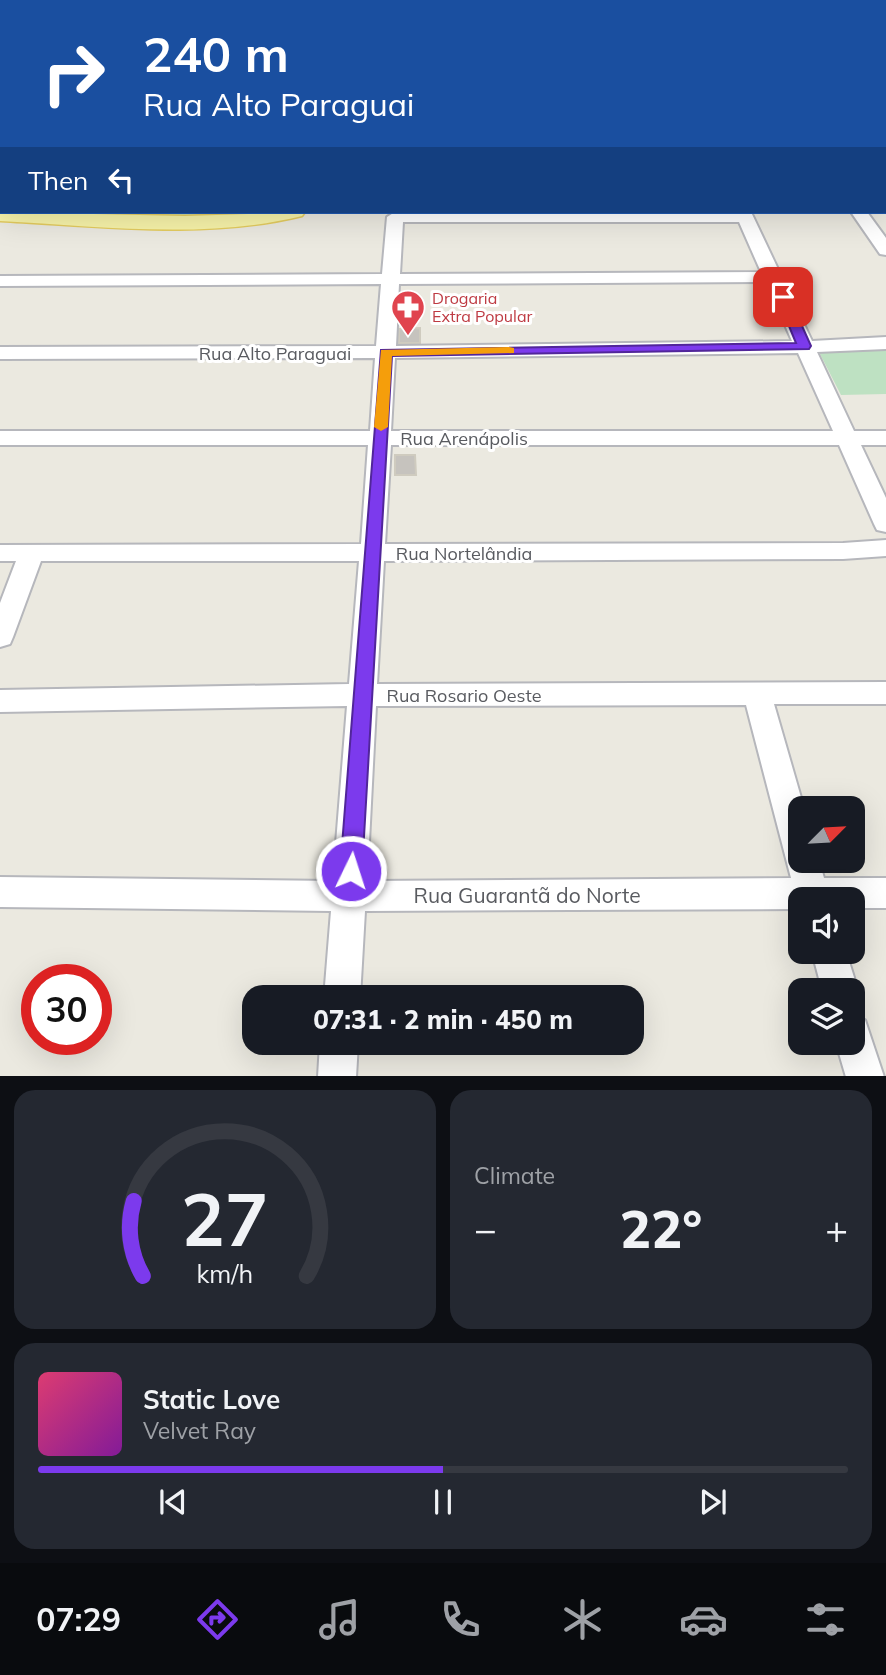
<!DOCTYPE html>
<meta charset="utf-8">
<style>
:root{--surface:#171b24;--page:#242831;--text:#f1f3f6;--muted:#9ea1a6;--line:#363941;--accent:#7c3aed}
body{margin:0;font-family:Mulish,sans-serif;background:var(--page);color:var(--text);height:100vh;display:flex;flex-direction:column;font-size:26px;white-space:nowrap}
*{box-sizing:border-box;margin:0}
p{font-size:23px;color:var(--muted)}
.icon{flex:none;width:38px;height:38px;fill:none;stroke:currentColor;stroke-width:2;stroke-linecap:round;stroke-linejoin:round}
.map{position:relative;height:1076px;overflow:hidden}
.sheet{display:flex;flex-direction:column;gap:14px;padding:14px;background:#0d0f14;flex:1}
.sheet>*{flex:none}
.hud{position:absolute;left:0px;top:0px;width:887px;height:214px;box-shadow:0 7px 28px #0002;background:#1a4fa0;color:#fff;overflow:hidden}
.needle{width:46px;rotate:66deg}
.tools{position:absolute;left:788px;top:796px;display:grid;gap:14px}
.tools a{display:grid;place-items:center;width:77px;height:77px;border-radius:14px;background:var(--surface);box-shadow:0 7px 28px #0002;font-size:35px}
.speed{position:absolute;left:21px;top:964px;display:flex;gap:14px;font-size:35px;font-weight:700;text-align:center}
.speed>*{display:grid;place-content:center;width:91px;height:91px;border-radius:50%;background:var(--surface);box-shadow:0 7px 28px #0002;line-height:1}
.speed .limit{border:10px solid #d22;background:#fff;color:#111}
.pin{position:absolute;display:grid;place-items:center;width:60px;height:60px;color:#fff;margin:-30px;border-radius:14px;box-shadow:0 4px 10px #0006}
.me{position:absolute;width:77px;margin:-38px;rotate:4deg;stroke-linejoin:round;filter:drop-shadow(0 0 5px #0008)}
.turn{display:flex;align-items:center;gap:24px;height:147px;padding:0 28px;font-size:32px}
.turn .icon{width:91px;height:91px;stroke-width:2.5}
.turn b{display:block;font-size:49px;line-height:60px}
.then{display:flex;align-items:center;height:66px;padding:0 28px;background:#0003;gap:14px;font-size:26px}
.big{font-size:52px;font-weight:800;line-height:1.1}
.sheet .widget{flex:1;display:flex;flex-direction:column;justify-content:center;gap:10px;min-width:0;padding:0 24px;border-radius:21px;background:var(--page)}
.sheet .dial{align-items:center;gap:0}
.dial svg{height:182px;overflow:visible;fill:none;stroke:var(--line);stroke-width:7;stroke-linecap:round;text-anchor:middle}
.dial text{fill:var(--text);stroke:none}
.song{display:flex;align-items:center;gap:21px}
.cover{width:84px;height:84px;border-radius:10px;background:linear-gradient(135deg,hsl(340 70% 55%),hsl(290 70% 35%))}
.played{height:7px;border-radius:4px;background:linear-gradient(90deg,var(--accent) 50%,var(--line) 50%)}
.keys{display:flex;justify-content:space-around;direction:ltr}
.heat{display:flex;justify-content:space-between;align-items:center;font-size:38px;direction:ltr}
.sheet .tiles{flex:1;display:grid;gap:14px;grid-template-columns:1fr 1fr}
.widget:last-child{grid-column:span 2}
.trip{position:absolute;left:242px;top:985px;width:402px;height:70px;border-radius:21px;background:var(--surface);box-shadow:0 7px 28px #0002;font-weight:800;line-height:70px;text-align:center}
.dock{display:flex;height:112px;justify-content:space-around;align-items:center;background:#090b0e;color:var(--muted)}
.dock .icon{width:49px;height:49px}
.dock .active{color:var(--accent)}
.dock b{font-size:32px;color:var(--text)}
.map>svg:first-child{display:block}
</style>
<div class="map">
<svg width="886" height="1077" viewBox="0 0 886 1077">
<rect width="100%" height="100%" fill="#ebe9e0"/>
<path fill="#bee1c2" d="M34,212H262L173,218Z
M886,346V394L841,395L818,350Z"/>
<path fill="#c6c3be" stroke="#cfcbbf" stroke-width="2" d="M420,328V343H399V329Z
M395,455H415L416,475H395Z"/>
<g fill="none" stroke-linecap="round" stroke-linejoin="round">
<g stroke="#b6b7bc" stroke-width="4">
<path id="minor" d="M0,0H21L2,2L0,4Z
M226,0H238V2H226Z
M392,0H404V2H392Z
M472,0H484V2H473Z
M556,0H568L569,2H558Z
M650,0H674L649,2Z
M717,0H729V2H718Z
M764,0H776V2H765Z
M0,23H2V29H0Z
M0,51H2V59H0Z
M0,81H2V89H0Z
M0,148H2V156H0Z
M395,212H751L812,341L886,337V349L817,352L854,431H886V445H861L886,498V532L877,530L874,524L839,445H391L385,544L843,543L886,540V556L843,559L384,561L377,684L886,682V704H774L804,808H800V861H819L824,878H886V908H852V900H800V909L365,911L360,998H324L331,911L0,907V877L333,881L347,706L0,712V690L349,684L359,561H41L13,637L10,644L0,647V603L16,561H0V545L361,544L368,445H0V431H370L375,358L0,359V347L376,346L381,284L0,286V276L382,274L387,217ZM403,222H739L761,272L400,274ZM766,282L792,341L396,346L399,284ZM798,353L833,431H391L395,358ZM746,705L791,878L367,881L376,706Z
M851,212H867L886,238V255L880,254Z
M812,952H846L858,990L853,1002L852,990H822Z
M852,1015L865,1020L884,1077H846L836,1043H852Z
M320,1043H358L356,1077H318Z"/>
</g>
<g stroke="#e4cc60" stroke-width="3">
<path id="major" d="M0,209L2,212L185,216L305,212L302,216C205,240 98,226 0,221Z"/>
</g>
<use href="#minor" fill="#fff" fill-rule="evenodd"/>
<use href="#major" fill="#f7f3a9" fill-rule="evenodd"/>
</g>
<path fill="#7c3aed" stroke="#51269a" stroke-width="2" d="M783,294L789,297L811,346L809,349L392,356L362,871L358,877L351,880L343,877L340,871L381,350L796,343L777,297Z"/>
<path fill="#f59e0b" d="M509,347L514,348V353L392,356L388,427L381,431L374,427L381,350Z"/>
<defs>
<g id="pharmacy-pin" transform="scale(1.75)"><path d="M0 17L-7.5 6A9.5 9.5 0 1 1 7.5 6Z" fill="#e0444e" stroke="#fff"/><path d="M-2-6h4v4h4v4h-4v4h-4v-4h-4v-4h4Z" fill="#fff"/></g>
</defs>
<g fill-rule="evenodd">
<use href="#pharmacy-pin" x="408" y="307"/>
</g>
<g text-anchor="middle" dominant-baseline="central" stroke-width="6" stroke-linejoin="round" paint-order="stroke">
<g font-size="16" fill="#be3a42" stroke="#fff" text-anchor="start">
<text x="432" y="298">Drogaria<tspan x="432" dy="18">Extra Popular</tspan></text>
</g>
<g font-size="18" fill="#595b60" stroke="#fff">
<text x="275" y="353">Rua Alto Paraguai</text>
<text x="464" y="438">Rua Arenápolis</text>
<text x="464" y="553">Rua Nortelândia</text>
<text x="464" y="695">Rua Rosario Oeste</text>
</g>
<g font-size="21" fill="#595b60" stroke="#fff">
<text x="527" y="895">Rua Guarantã do Norte</text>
</g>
</g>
</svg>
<div class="tools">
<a><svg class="needle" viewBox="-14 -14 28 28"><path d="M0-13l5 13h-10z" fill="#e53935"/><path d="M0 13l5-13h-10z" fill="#9ea1a6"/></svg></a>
<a><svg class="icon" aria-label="sound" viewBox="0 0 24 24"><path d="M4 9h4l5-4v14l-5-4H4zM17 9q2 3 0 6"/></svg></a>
<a><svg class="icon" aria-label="layers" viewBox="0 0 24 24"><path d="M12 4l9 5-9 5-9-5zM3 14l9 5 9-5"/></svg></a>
</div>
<div class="speed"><div class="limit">30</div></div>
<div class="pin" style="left:783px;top:297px;background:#d93025"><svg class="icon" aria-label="arrive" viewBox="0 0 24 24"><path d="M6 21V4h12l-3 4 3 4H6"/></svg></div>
<svg class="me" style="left:351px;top:871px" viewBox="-20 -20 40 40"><circle r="17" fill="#7c3aed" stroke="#fff" stroke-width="3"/><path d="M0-11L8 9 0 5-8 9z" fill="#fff"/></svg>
<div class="trip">07:31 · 2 min · 450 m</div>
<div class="hud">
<div class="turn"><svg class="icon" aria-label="right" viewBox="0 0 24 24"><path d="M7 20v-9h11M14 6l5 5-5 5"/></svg><div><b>240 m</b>Rua Alto Paraguai</div></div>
<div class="then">Then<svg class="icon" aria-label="left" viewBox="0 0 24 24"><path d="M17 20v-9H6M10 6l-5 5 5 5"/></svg></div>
</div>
</div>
<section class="sheet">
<div class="tiles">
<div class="widget dial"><svg viewBox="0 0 100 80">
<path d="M14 69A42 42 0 1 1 86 69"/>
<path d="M14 69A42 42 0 0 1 10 36" stroke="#7c3aed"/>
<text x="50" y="56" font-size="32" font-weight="700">27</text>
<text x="50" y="72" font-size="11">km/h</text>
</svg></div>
<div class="widget"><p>Climate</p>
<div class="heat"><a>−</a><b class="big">22°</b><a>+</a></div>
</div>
<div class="widget">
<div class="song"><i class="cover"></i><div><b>Static Love</b><p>Velvet Ray</p></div></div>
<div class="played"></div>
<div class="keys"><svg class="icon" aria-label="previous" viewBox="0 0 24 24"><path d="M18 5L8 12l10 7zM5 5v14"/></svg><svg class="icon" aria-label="pause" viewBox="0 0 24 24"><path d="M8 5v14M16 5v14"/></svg><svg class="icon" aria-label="next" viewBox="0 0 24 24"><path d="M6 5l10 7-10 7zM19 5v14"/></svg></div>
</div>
</div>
</section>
<nav class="dock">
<b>07:29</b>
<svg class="icon active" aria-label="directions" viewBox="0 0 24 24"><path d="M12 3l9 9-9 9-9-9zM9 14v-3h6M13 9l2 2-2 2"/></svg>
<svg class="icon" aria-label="music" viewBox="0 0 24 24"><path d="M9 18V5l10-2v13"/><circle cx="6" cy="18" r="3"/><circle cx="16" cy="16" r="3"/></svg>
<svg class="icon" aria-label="phone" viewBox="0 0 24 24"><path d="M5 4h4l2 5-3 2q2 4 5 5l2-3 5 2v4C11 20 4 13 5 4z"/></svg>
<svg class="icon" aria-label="climate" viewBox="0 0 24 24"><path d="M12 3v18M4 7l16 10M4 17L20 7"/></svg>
<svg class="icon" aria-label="car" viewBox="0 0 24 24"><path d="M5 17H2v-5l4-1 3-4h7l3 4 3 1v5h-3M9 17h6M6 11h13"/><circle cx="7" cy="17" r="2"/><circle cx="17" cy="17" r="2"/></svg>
<svg class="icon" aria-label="filters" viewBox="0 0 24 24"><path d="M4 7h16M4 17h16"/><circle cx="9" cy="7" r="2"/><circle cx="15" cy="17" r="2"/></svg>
</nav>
